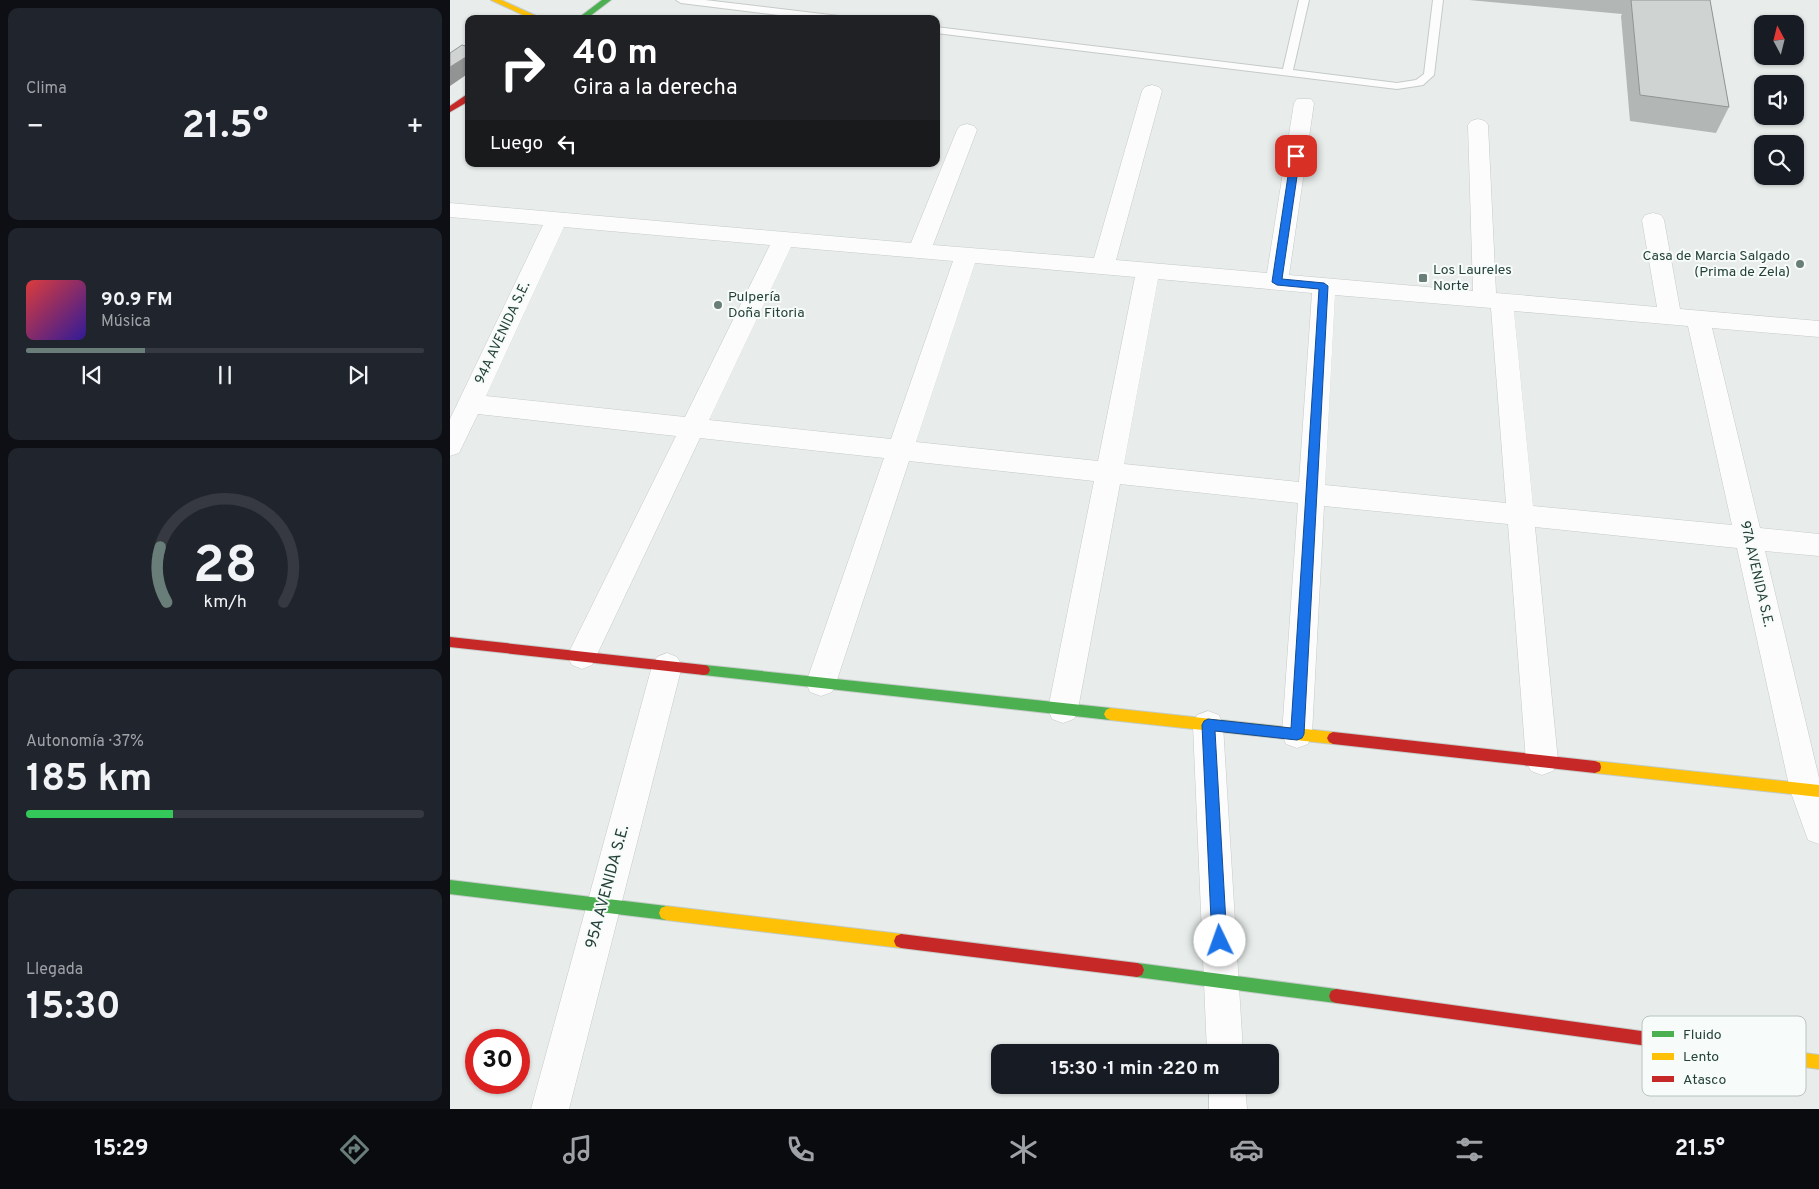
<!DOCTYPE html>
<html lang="es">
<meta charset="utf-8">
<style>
:root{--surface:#171b24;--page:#20242c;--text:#f1f3f6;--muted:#9ea1a6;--line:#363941;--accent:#697e78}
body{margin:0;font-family:Overpass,sans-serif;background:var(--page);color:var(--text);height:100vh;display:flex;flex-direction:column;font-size:19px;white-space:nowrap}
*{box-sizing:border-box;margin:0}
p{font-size:16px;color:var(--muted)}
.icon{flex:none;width:28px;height:28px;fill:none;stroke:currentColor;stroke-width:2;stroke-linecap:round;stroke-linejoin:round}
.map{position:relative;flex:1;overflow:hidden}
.details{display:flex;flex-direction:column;gap:8px;padding:8px;background:#0d0f14;width:450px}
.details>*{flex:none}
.hud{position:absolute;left:15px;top:15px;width:475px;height:152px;border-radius:10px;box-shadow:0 1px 4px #0004;background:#202124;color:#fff;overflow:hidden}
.needle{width:32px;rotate:353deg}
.tools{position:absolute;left:1304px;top:15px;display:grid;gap:10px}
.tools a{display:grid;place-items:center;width:50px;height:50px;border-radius:10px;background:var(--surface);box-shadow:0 1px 4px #0004;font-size:25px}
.speed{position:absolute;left:15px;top:1029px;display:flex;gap:10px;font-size:25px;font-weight:700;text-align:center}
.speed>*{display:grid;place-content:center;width:65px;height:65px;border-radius:50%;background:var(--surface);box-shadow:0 1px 4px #0004;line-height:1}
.speed .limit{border:8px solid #d22;background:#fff;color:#111}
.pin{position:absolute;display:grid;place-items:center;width:42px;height:42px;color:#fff;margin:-21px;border-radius:10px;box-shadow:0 2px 8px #0006}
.me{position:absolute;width:55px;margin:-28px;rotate:357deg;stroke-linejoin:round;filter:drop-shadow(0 0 4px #0008)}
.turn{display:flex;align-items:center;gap:18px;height:105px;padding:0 25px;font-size:22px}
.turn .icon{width:65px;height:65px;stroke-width:2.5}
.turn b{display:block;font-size:35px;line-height:42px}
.then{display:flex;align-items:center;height:48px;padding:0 25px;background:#0003;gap:10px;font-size:19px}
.big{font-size:38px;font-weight:700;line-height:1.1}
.details .widget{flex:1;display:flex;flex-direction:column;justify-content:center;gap:8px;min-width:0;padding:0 18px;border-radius:10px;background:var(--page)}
.details .dial{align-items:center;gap:0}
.dial svg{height:130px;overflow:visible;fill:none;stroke:var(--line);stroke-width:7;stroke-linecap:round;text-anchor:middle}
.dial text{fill:var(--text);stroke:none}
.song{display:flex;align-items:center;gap:15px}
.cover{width:60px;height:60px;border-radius:8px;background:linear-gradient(135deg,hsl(0 70% 55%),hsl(250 70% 35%))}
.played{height:5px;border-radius:2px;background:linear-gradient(90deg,var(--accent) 30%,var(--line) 30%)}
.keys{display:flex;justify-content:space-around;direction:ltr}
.heat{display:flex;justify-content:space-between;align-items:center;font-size:28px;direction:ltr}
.charge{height:8px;border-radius:4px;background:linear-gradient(90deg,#34c759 37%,var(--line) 0)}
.trip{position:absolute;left:541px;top:1044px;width:288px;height:50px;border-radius:10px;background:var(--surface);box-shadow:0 1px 4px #0004;font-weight:700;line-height:50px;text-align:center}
.menu{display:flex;height:80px;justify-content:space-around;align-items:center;background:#090b0e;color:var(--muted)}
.menu .icon{width:35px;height:35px}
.menu .current{color:var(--accent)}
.menu b{font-size:22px;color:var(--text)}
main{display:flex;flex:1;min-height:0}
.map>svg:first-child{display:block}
</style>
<main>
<section class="details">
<div class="widget"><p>Clima</p>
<div class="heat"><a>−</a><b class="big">21.5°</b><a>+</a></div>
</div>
<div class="widget">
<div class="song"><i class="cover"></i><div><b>90.9 FM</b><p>Música</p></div></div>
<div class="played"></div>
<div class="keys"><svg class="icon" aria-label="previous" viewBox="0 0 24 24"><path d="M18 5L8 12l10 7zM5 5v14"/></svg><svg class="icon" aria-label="pause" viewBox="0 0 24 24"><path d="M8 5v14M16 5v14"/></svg><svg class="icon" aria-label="next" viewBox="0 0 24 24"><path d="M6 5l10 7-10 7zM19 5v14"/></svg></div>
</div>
<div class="widget dial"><svg viewBox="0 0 100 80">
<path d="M14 69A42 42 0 1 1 86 69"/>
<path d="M14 69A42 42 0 0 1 10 35" stroke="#697e78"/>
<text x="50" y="56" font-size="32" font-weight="700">28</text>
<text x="50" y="72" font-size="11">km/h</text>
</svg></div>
<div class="widget"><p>Autonomía · 37%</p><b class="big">185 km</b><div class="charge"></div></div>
<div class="widget"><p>Llegada</p><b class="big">15:30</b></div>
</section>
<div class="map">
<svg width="1369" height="1109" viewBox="0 0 1369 1109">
<rect width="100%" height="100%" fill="#e8edeb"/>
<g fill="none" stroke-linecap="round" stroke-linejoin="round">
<g stroke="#c5cac8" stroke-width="2">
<path id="lane" d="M226,0H255L389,16L394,19H362L231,3Z
M849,0H859L843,70L947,83L966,80L974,74L983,0H993L984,75L973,85L947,89L486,33V27L833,69Z"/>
</g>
<g stroke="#c5cac8" stroke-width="1">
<path id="street" d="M702,85L709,87L712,91L666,260L817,273L844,103L847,99H861L864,103L839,275L1023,291L1018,125L1021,121L1028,119L1035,121L1038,125L1046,293L1207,307L1192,220L1195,215L1203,213L1211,215L1214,220L1230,309L1369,321V337L1262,328L1310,528L1369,534V556L1315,551L1369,778V844L1358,840L1340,790L1287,548L1085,527L1108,761L1103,771L1092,775L1081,771L1076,761L1058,524L874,506L862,734L858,744L847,748L836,744L832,734L848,503L670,484L628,709L624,719L613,723L602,719L598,709L644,481L459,461L386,683L382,692L371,696L360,692L356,683L434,458L250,438L142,665L132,669L122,665L117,656L226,436L28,414L9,453L0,456V419L93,225L0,217V203L461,243L507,130L510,126L517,124L524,126L527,130L483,245L644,258L692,91L695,87ZM114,227L320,245L235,417L36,396ZM341,247L503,261L441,439L259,420ZM525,263L685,277L648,461L466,442ZM708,279L862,293L849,482L674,464ZM885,295L1041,308L1056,503L875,485ZM1064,311L1238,326L1282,525L1083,506Z
M217,653L227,657L232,666L119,1109H81L202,666L207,657Z
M758,711L769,715L773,725L793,1052H757L743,725L747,715Z
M759,1085H795L797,1109H759Z"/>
</g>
<g stroke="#c3cbc8" stroke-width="2">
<path id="fast" d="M152,0H161L136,19H127Z
M254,665L660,708L664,710L666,714L664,718L660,720L254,675L250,674L248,670L250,666Z
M0,880L216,906L221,908L223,913L221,918L216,920L0,894Z
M687,963L886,989L891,991L893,996L891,1001L886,1003L687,977L682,975L680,970L682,965Z"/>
</g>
<g stroke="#c3cbc8" stroke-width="2">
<path id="slow" d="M41,0H51L93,19H82Z
M660,708L883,732L887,734L889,738L887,742L883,744L660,720L656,718L654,714L656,710Z
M1145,761L1369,785V797L1145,773L1140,771L1139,767L1140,763Z
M216,906L451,934L456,936L458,941L456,946L451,948L216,920L211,918L209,913L211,908Z
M1271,1042L1369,1055V1069L1271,1056L1266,1054L1264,1049L1266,1044Z"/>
</g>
<g stroke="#c3cbc8" stroke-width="2">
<path id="jam" d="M16,95H19V101L0,112V106Z
M0,637L254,665L258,666L260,670L258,674L254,675L0,647Z
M883,732L1145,761L1150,763L1151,767L1150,771L1145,773L883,744L879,742L877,738L879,734Z
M451,934L687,963L692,965L694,970L692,975L687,977L451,948L446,946L444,941L446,936Z
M886,989L1271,1042L1276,1044L1278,1049L1276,1054L1271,1056L886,1003L881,1001L879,996L881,991Z"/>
</g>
<use href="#lane" fill="#fcfcfc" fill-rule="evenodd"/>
<use href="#street" fill="#fcfcfc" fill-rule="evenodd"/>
<use href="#fast" fill="#4caf50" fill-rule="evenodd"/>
<use href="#slow" fill="#ffc107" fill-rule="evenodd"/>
<use href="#jam" fill="#c62828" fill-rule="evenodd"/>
</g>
<path fill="#b2b6b5" d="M1019,0H1260L1279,107L1266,133L1180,121L1171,16L1172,14Z"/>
<path fill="#919493" d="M19,55V73L0,86V67Z"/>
<path fill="#cfd4d2" stroke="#919493" d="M1181,0H1260L1279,107L1190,95Z
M12,45L19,47V55L0,67V53Z"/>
<path fill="#1a73e8" stroke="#114b97" d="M846,154L850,156L832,279L874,283L878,286L854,734L852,738L847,740L765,731L777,941L775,946L770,948L764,946L762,941L752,725L754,721L758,719L841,728L869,289L827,285L822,282L841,156Z"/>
<g fill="#697e78" stroke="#f7fbf9" stroke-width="2">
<circle cx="1350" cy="264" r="5"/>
<rect x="968" y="273" width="10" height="10" rx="2.5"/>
<circle cx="268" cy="305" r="5"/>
</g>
<g text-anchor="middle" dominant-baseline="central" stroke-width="4" stroke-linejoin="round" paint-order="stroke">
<g font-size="14" fill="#24423a" stroke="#f7fbf9" text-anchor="start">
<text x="1340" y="256" text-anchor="end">Casa de Marcia Salgado<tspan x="1340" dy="16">(Prima de Zela)</tspan></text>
<text x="983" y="270">Los Laureles<tspan x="983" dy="16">Norte</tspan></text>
<text x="278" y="297">Pulpería<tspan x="278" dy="16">Doña Fitoria</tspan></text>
</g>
<g font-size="14" fill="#24423a" stroke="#f7fbf9">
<text transform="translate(53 333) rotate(-65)">94A AVENIDA S.E.</text>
<text transform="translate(1306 574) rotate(77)">97A AVENIDA S.E.</text>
</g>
<g font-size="16" fill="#24423a" stroke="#f7fbf9">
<text transform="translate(158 887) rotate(-75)">95A AVENIDA S.E.</text>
</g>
</g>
<rect x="1192" y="1016" width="164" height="80" rx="8" fill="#f7fbf9" stroke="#b8c4c0" stroke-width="1"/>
<rect x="1202" y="1031" width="22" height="6" fill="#4caf50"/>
<rect x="1202" y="1053" width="22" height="7" fill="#ffc107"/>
<rect x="1202" y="1076" width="22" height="6" fill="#c62828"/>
<g font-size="14" fill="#24423a">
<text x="1233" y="1039">Fluido</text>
<text x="1233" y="1061">Lento</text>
<text x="1233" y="1084">Atasco</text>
</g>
</svg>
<div class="tools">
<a><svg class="needle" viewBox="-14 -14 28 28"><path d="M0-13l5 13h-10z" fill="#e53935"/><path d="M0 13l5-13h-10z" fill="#9ea1a6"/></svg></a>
<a><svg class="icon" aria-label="sound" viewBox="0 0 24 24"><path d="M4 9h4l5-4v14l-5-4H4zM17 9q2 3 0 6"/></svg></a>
<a><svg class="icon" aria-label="search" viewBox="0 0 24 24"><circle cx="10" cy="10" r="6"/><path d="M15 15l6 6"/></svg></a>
</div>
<div class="speed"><div class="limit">30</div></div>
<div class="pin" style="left:846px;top:156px;background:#d93025"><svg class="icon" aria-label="arrive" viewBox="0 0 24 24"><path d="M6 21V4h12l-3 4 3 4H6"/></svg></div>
<svg class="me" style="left:770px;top:941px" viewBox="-20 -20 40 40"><circle r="19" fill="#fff"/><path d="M0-13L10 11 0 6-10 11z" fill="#1a73e8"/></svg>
<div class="trip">15:30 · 1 min · 220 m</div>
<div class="hud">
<div class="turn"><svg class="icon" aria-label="right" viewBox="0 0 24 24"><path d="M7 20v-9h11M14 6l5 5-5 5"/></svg><div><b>40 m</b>Gira a la derecha</div></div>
<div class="then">Luego<svg class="icon" aria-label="left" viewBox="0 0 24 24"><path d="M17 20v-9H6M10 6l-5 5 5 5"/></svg></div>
</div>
</div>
</main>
<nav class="menu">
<b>15:29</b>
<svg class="icon current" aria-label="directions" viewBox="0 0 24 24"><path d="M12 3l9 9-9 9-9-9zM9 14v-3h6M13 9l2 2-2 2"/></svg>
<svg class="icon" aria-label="music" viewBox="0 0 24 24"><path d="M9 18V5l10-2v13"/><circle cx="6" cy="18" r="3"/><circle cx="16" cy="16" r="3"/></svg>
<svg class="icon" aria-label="phone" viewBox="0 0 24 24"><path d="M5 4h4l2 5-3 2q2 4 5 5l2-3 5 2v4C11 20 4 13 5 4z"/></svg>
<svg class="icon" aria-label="climate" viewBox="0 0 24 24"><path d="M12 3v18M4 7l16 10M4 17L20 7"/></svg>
<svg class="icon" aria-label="car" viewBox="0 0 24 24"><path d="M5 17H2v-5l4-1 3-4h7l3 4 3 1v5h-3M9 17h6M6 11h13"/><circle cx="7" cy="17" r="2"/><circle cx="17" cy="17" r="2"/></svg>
<svg class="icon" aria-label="filters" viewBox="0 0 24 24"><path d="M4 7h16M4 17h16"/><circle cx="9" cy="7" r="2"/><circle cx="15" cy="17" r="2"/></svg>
<b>21.5°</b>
</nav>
